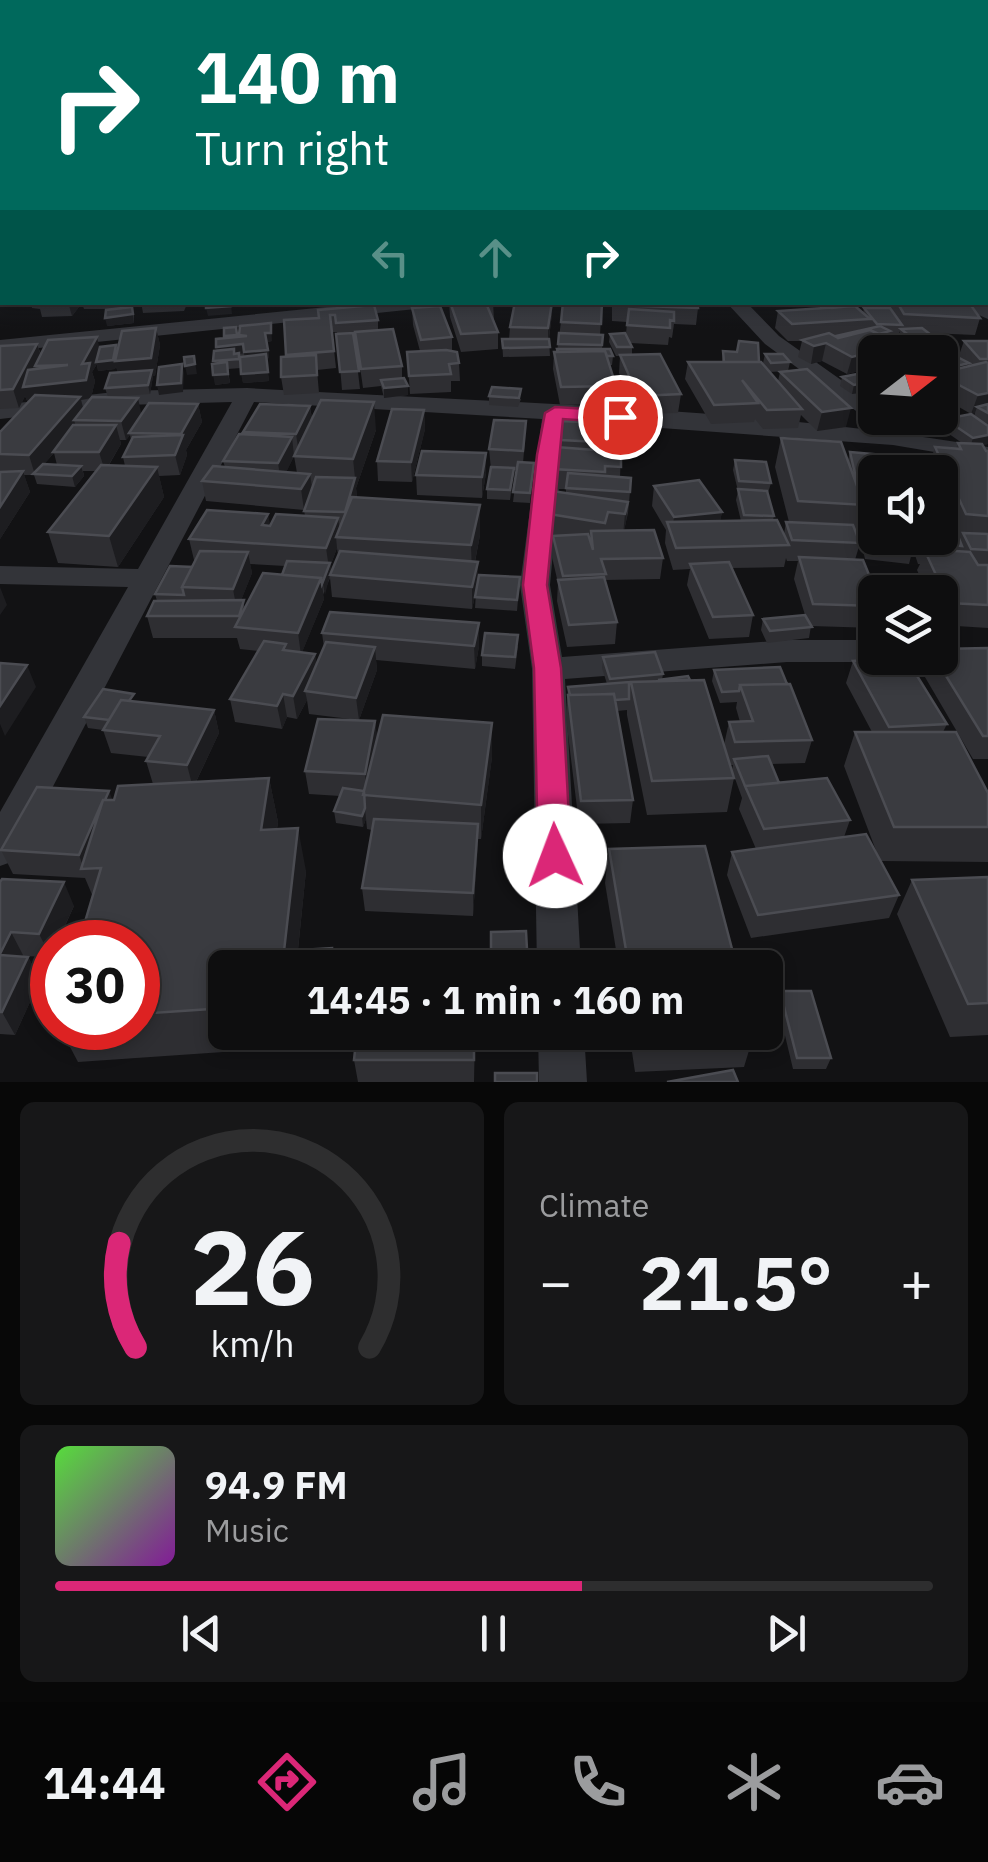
<!DOCTYPE html>
<meta charset="utf-8">
<style>
:root{--surface:#0e0e0f;--page:#171718;--text:#f1f3f6;--muted:#9b9c9e;--line:#2e2e2f;--accent:#db2777}
body{margin:0;font-family:"IBM Plex Sans",sans-serif;background:var(--page);color:var(--text);height:100vh;display:flex;flex-direction:column;font-size:38px;white-space:nowrap}
*{box-sizing:border-box;margin:0}
p{font-size:32px;color:var(--muted)}
.icon{flex:none;width:55px;height:55px;fill:none;stroke:currentColor;stroke-width:2;stroke-linecap:round;stroke-linejoin:round}
.map{position:relative;height:1082px;overflow:hidden}
.drawer{display:flex;flex-direction:column;gap:20px;padding:20px;background:#080808;flex:1}
.drawer>*{flex:none}
.guide{position:absolute;left:0px;top:0px;width:990px;height:305px;box-shadow:0 5px 15px #0003,0 0 0 2px var(--line);background:#00695c;color:#fff;overflow:hidden}
.needle{width:65px;rotate:73deg}
.controls{position:absolute;left:858px;top:335px;display:grid;gap:20px}
.controls a{display:grid;place-items:center;width:100px;height:100px;border-radius:15px;background:var(--surface);box-shadow:0 5px 15px #0003,0 0 0 2px var(--line);font-size:50px}
.speed{position:absolute;left:30px;top:920px;display:flex;gap:20px;font-size:50px;font-weight:700;text-align:center}
.speed>*{display:grid;place-content:center;width:130px;height:130px;border-radius:50%;background:var(--surface);box-shadow:0 5px 15px #0003,0 0 0 2px var(--line);line-height:1}
.speed .limit{border:15px solid #d22;background:#fff;color:#111}
.pin{position:absolute;display:grid;place-items:center;width:85px;height:85px;color:#fff;margin:-42px;border:5px solid #fff;border-radius:50%;box-shadow:0 2px 10px #0007}
.me{position:absolute;width:110px;margin:-55px;rotate:358deg;stroke-linejoin:round;filter:drop-shadow(0 0 8px #0008)}
.turn{display:flex;align-items:center;gap:35px;height:210px;padding:0 30px;font-size:45px}
.turn .icon{width:130px;height:130px;stroke-width:2.5}
.turn b{display:block;font-size:70px;line-height:85px}
.lanes{display:flex;align-items:center;height:95px;padding:0 30px;background:#0003;justify-content:center;gap:50px;direction:ltr}
.lanes .off{opacity:.35}
.big{font-size:75px;font-weight:700;line-height:1.1}
.drawer .widget{flex:1;display:flex;flex-direction:column;justify-content:center;gap:15px;min-width:0;padding:0 35px;border-radius:15px;background:var(--page)}
.drawer .dial{align-items:center;gap:0}
.dial svg{height:260px;overflow:visible;fill:none;stroke:var(--line);stroke-width:7;stroke-linecap:round;text-anchor:middle}
.dial text{fill:var(--text);stroke:none}
.song{display:flex;align-items:center;gap:30px}
.cover{width:120px;height:120px;border-radius:15px;background:linear-gradient(135deg,hsl(110 70% 55%),hsl(290 70% 35%))}
.played{height:10px;border-radius:5px;background:linear-gradient(90deg,var(--accent) 60%,var(--line) 60%)}
.keys{display:flex;justify-content:space-around;direction:ltr}
.heat{display:flex;justify-content:space-between;align-items:center;font-size:55px;direction:ltr}
.drawer .tiles{flex:1;display:grid;gap:20px;grid-template-columns:1fr 1fr}
.widget:last-child{grid-column:span 2}
.trip{position:absolute;left:208px;top:950px;width:575px;height:100px;border-radius:15px;background:var(--surface);box-shadow:0 5px 15px #0003,0 0 0 2px var(--line);font-weight:700;line-height:100px;text-align:center}
.tab-bar{display:flex;height:160px;justify-content:space-around;align-items:center;background:#060606;color:var(--muted)}
.tab-bar .icon{width:70px;height:70px}
.tab-bar .current{color:var(--accent)}
.tab-bar b{font-size:45px;color:var(--text)}
.map>svg:first-child{display:block}
</style>
<div class="map">
<svg width="988" height="1082" viewBox="0 0 988 1082">
<rect width="100%" height="100%" fill="#121214"/>
<g fill="none" stroke-linecap="round" stroke-linejoin="round">
<path fill="#333439" fill-rule="evenodd" d="M376,302H444L435,307L0,352V340Z
M726,302H746L779,336L875,404V418L883,419H867L765,344Z
M955,302L988,306V319L958,306Z
M247,388C494,403 744,406 988,447V461L893,445L565,421L550,585L562,657L787,640H875V658H887L875,662H787L565,679L581,968H537L532,669L520,585L542,419L254,402L14,861L0,866V812L128,587L0,584V566L138,569L232,402L123,405L0,419V405L123,391Z
M538,1032H584L587,1082H539Z"/>
</g>
<path fill="#2e2e32" fill-rule="evenodd" d="M0,267H2V295H0Z
M31,302H134L130,307L134,315V323L107,326L111,309H84L82,303L72,316L42,317L40,309L32,308Z
M141,302H188L184,311L143,313Z
M449,302H493L494,320L498,332V349L461,352L450,317Z
M602,302L600,335H603L602,349L613,356L612,365H610L616,386L614,404L560,405L553,369L554,352H557L561,322Z
M612,302H697L698,308L696,325L674,324L672,338L669,337L668,345L630,343L632,347V355L681,394L678,413L636,414L619,373L620,356H616L609,342L610,334H626L627,322L612,321Z
M849,302L852,306L863,313L864,308H877L875,302H947L980,318L975,335L929,333L944,345L943,349L958,358L964,341H988V444L982,445L986,451H988V628L941,625L940,592H927L917,570L920,564H918L913,549L909,564L865,559L858,527L856,533L860,543L855,560L875,592V628L811,626L809,638L767,643L761,630L763,619L805,615L794,579L798,561H787L786,558L784,567L732,568L753,615L749,637L709,639L687,585L690,569L673,570L665,543L666,530L652,506L654,486L722,512L720,521H741L736,500L738,491L733,470L735,460L771,483L768,493L774,516L773,520L784,534L786,522H789L775,467L781,438L848,460L850,452L875,472V538H940V472H927L935,447L956,449L958,443H962L942,429L945,419L974,416L975,413L971,414L940,396V352H916L899,337L900,331L899,333H890L888,338L875,352V390L872,388V391L852,394L840,386L842,377L862,373L863,370L847,374L822,361L811,364L798,357L802,341H788L775,328L778,311L826,308L822,303Z
M412,308L452,337V351L459,363L460,381H451V392L410,394L407,352L420,351L413,325Z
M318,310L378,320V330L402,366V378L408,395L384,398L381,386L363,388L356,338L354,339L360,389L342,390L337,332H332L336,368L317,370L319,393L284,395L281,377L286,357L284,320L319,318Z
M552,313L549,339L550,356L503,357L502,339H509L510,327Z
M240,326L272,341L267,342L269,358L266,359L269,381L243,383L241,368L228,369L230,383L215,385L214,351H217L216,347L240,337Z
M156,328L160,345L155,376H153L150,394L108,397L105,388L118,373L116,366L115,369L98,371L97,364L92,372L95,381L91,398L142,414L198,404L202,422L186,450L187,455L180,475L159,476L164,497L118,567L58,563L48,532L95,471H83L84,476L75,487L37,484L34,475H24L30,492L0,539V432L28,403L25,396L19,408L0,409V346L37,344L41,354L116,345L117,350ZM91,399L83,408L81,400ZM130,435L131,440L123,457L125,466L109,465L121,444L120,440H126ZM54,453L57,465L44,464Z
M723,351L759,362L767,368L763,363L765,354L790,362L788,371L770,372L778,381L780,372L846,427L817,431L801,415L798,428L763,429L755,419L754,422L711,424L685,379L688,362H722Z
M489,396L521,399L518,407L489,405Z
M310,406L312,419L376,430L356,488L357,498L480,505V535L475,562H478V582L520,577L517,611L475,608L476,591L472,609L332,597L330,578L323,595L324,599L302,652L315,654L316,665L324,648L322,633L479,646L475,669L376,660L377,670L359,720L375,721L377,739L492,757L481,839H478L473,916L365,911L362,888L372,830L367,829L366,819L363,827L336,823L334,811L340,796L309,794L305,771L358,720L309,714L307,700L297,719L287,717L282,729L235,722L230,699L258,651L240,649L237,638H153L147,616L157,601L155,594L192,567L195,560H194L189,539L270,526L305,516L304,510L206,501L202,481L225,467L223,461L244,434L243,432ZM294,456L297,473L286,472ZM337,548L338,555L331,571V564ZM250,564L285,566L282,575L245,607L241,600L252,573Z
M424,410L425,429L412,482L378,481L377,461Z
M908,418H937L940,419L937,429L918,432L906,424Z
M562,421L618,443V451L621,452L620,477L630,492L628,513L624,530L663,558L660,579L605,580L617,622L615,644L567,647L557,601L558,583L552,557L553,536L542,534L543,513L566,493V489H552L553,469L560,448Z
M525,440L523,463H534L530,503L513,502L517,470H514L510,500L487,499V489L491,469L489,449Z
M486,453V473L482,498L417,495L416,475Z
M518,646L515,669L482,666V655Z
M988,648V759H973L922,672L927,658H940Z
M603,657L663,674L662,680L732,770L733,765H730L724,745L729,722H740L736,708L737,702L720,703L712,681L714,670L780,667L812,740L805,763L771,764L779,783L850,820L844,837L880,861L844,766L855,732H872L846,683L853,661L947,724L943,732L988,827V862L880,861L899,895L889,918L751,938L727,875L732,852L756,849L739,809L742,798L733,773L734,778L727,812L647,815L627,715V710L617,711L633,800L630,823L579,824L566,718L568,687L607,684L602,668Z
M136,702L214,710L219,733L196,782L269,778L278,822L277,829L306,871L298,950L225,968V1032H337V1044L78,1062L60,1028H138V942L93,897L85,878L13,874L1,850L112,800L153,784L146,761L148,757L111,753L103,730L88,728L84,717Z
M609,849L737,968H619L605,883Z
M988,877V1035L950,1037L897,914L912,880Z
M0,882L74,906L51,957L23,956L28,957L40,980L15,1035L0,1034Z
M780,991L831,1058L826,1069H793L777,1002Z
M475,1032L474,1082H358L354,1060Z
M492,1032H528V1036H492Z
M629,1032H754V1034L744,1067L635,1072Z"/>
<path fill="#1d1d20" d="M68,302L82,303L72,316Z
M553,302L552,313L548,346V328Z
M231,306L232,314L208,316L206,308Z
M132,307L134,323L107,326L105,318Z
M271,323L272,341L267,342L265,333Z
M156,328L160,345L155,376H153L150,394L148,385L119,379L116,366L115,369L98,371L97,364L92,372L95,381L91,398L81,400L85,415L74,420L76,427L35,475L29,455V405L25,396L19,408L13,389L37,344L43,362L35,366L37,373L82,364L97,337L101,355L116,345L118,354Z
M826,343L822,361L811,364L814,346Z
M243,344L268,350L269,358L245,361L244,353L240,354L241,368L239,359L218,356L216,347Z
M900,344L897,352H875V367L865,363L863,370L847,374L852,357Z
M194,356L197,374L187,375L185,366Z
M969,363L963,381L940,375V370Z
M182,364L184,373L183,392L159,395L157,385Z
M268,372L269,381L243,383L241,374Z
M228,374L230,383L215,385L213,375Z
M874,381L872,391L852,394L854,385Z
M408,386V395L384,398V388Z
M988,393V410L977,407L975,413L971,414L978,395Z
M138,398L142,417L129,433L130,435L126,440L121,421Z
M374,402L376,430L356,488L357,498L345,512L355,478L353,459Z
M198,404L202,422L186,450L187,455L180,475L175,455L182,439L181,434Z
M310,406L312,425L299,454L296,434Z
M851,408L846,427L817,431L822,412Z
M424,410L425,429L412,482L411,462Z
M940,419L937,429L918,432L921,423Z
M116,425L121,444L105,471L99,452Z
M988,435V444L970,448L973,438Z
M292,437L294,456L281,483L278,463Z
M486,453V473L482,498V477Z
M81,466L84,476L75,487L72,476Z
M157,467L164,497L118,567L109,536Z
M23,471L30,492L0,539V507Z
M310,474L313,494L304,510L301,489Z
M628,502L626,523L623,535L625,514Z
M480,505V535L472,576L471,545Z
M722,512L718,532L671,538L674,517Z
M268,514L272,534L262,525Z
M338,518L341,537H336L337,548L331,564L332,574L330,575L325,595L323,584L329,568L326,548Z
M248,552L252,573L237,611L233,589Z
M478,562V584L472,609V587Z
M321,578L324,599L301,655L298,633Z
M0,587L7,605L0,615Z
M479,623V646L475,669L474,646Z
M375,647L377,670L359,720L356,698Z
M315,654L318,677L305,691L307,700L297,719L293,696Z
M27,665L36,687L5,736L0,724V706Z
M283,694L287,717L282,729L277,706Z
M214,710L219,733L193,788L187,765Z
M375,721L378,744L367,797L365,774Z
M492,723V757L481,839V805Z
M269,778L278,822L270,873L261,830Z
M109,791L118,814L84,869L79,855Z
M365,808L366,819L363,827L362,816Z
M478,824V847L473,916V893Z
M298,828L306,871L296,968L284,951Z
M64,882L74,906L57,942H52V953L51,957L39,934Z
M11,932L23,955L12,978L0,954Z
M332,948L336,968H331Z
M28,957L40,980L15,1035L2,1012Z"/>
<path fill="#3a3b40" stroke="#4b4c52" stroke-width="2.5" d="M0,267H2V279H0Z
M206,302H231V306L206,308Z
M450,302H493L486,303L498,332L461,334Z
M515,302H552L548,328L510,327Z
M563,302H602L601,324L561,322Z
M613,302H697L698,308L613,305Z
M829,302H849L852,306L832,308Z
M897,302L970,304L980,318L904,314Z
M374,305L378,320L336,323L335,315H330L334,351L286,355L284,320L319,318L318,310Z
M440,306L452,337L421,340L412,308Z
M855,306L870,319L792,324L778,311Z
M132,307L133,314L105,318L106,310Z
M864,308H890L902,325L877,324Z
M629,309L674,312V321L670,320V328L627,325Z
M271,323V333H265L268,350L244,352L243,344L216,347V339L247,336L239,335L240,326Z
M880,326L890,331L879,334L870,330L838,338L836,336Z
M236,327L237,335L224,336V328Z
M156,328L151,358L115,361L122,331Z
M922,328L944,345L922,346L901,329Z
M393,329L402,366L361,369L355,332Z
M870,330L900,344L852,357L826,343L814,346L802,340L829,333L838,338Z
M353,333L359,371L340,372L336,334Z
M559,333L603,335L602,345L558,344Z
M625,333L632,347H617L610,334Z
M97,337L82,364L90,363L86,380L23,387L28,370L68,365L35,366L48,340Z
M502,339H549L550,347L503,348Z
M739,341L758,343L759,362H724L723,351L737,352Z
M964,341H988V359H980Z
M37,344L13,389L0,390V346Z
M116,345L113,360L96,362L100,347Z
M938,347L969,363L940,370V352H913Z
M234,349V354L239,353V359L213,361L214,351Z
M557,349H610L613,356H607L605,351L558,352Z
M446,350L457,352L459,363L449,364L451,374L409,376L407,352Z
M605,351L616,386L561,387L554,352Z
M266,354L268,372L241,374L240,357Z
M660,354L681,394L638,396L620,355Z
M765,354H783L790,362L771,363Z
M316,355L317,375L281,377V357Z
M194,356L195,364L185,366L184,357Z
M875,361V369L865,363Z
M227,362L228,374L213,375L212,364Z
M688,362H761L802,409L767,410L742,380L758,403L714,405Z
M986,362L988,363V393L978,395L940,375V373Z
M182,364L181,383L157,385L159,367Z
M807,369L851,408L822,412L780,372Z
M152,370L148,385L105,388L110,373Z
M862,373L874,381L854,385L842,377Z
M404,378L408,386L384,388L381,380Z
M492,387L521,389L519,398L489,396Z
M35,395L80,397L29,455L0,454V432Z
M92,397L138,398L121,421L74,420Z
M321,400L374,402L353,459L294,456Z
M149,403L198,404L181,434L129,433Z
M260,404L310,406L296,434L243,432Z
M988,404V413L977,407Z
M392,409L424,410L411,462L377,461Z
M971,414L988,426V435L973,438L945,419Z
M914,418H937L940,419L921,423Z
M494,420L526,421L523,451L489,449Z
M562,421L618,424V443L561,440Z
M73,425H116L99,452H53Z
M239,434L292,437L278,463L223,461Z
M183,435L175,455L123,457L133,437Z
M781,438L841,442L864,505L798,501Z
M958,443L982,444L986,451H988V516L966,514L935,447L961,449Z
M556,447L621,452V467L605,466V472L553,469Z
M422,451L486,453L482,477L416,475Z
M850,452L883,455L889,472H875V480L856,478Z
M735,460L766,462L771,483L739,481Z
M518,462L534,463L530,493L513,492Z
M43,464L81,466L72,476L33,474Z
M101,465L157,467L109,536L48,532Z
M213,466L310,474L301,489L202,481Z
M491,467L514,468L510,490L487,489Z
M23,471L0,507V472Z
M568,473L631,478L630,492L566,488Z
M316,477L355,478L345,512L304,511Z
M699,480L722,512L674,517L654,486Z
M857,482L875,484V538H914L915,542L871,538Z
M738,489L767,491L774,516L744,515Z
M552,491L628,502L625,514L608,512L605,523L543,513Z
M352,497L480,505L471,545L336,537Z
M207,510L268,514L262,525L270,526L276,514L338,518L326,548L189,539Z
M940,510L948,511L962,546L925,542L923,538H940Z
M777,520L789,545L676,548L667,522Z
M786,522L853,525L860,543L792,540Z
M654,530L663,558L601,559L606,574L563,576L553,536L588,534L593,550L591,531Z
M963,533L988,534V550L971,549Z
M924,549L970,552L978,565H988V605L949,603Z
M200,551L248,552L233,589L182,587Z
M340,551L478,562L472,587L330,575Z
M799,557L863,560L876,592H875V606L813,604Z
M287,561L330,563L322,584L321,578L282,575Z
M729,562L753,615L713,617L690,564Z
M170,566L192,567L182,587L184,595L155,594Z
M263,573L321,578L298,633L235,627Z
M479,575L520,577L517,600L475,597Z
M604,577L617,622L569,625L558,580Z
M244,600L239,616H147L154,601Z
M330,612L479,623L474,646L322,633Z
M805,615L812,627L770,631L763,619Z
M485,633L518,635L515,657L482,655Z
M264,641L286,644L283,650L315,654L293,696L283,694L277,706L230,699Z
M326,642L375,647L356,698L305,691Z
M988,648V736H983L935,658H940V649Z
M655,652L663,674L610,679L603,657Z
M906,658L947,724L889,727L853,661Z
M0,663L27,665L0,706Z
M780,667L787,684L740,685L739,691L722,692L714,670Z
M688,676L690,680H658Z
M704,680L734,778L652,781L631,682Z
M629,682V699L615,700L614,694L570,695L568,687Z
M790,684L812,740L735,742L729,722L753,721L740,685Z
M103,689L134,694L129,701L121,700L109,720L84,717Z
M614,694L633,800L581,801L568,695Z
M121,700L214,710L187,765L146,761L160,736L103,730Z
M383,715L492,723L481,805L363,795Z
M318,719L375,721L365,774L305,771Z
M855,732H956L988,793V827H894Z
M768,756L779,783L745,786L734,759Z
M269,778L261,830L298,828L284,951L332,948L331,968H225V1008L138,1014V942H79L101,868L81,869L103,800H114L118,786Z
M827,778L850,820L764,829L745,786Z
M37,787L109,791L105,800H103L79,855L1,850Z
M343,788L364,791L365,808L362,816L334,811Z
M374,819L478,824L473,893L362,888Z
M866,834L899,895L758,915L732,852Z
M705,846L737,968H629L609,849Z
M988,877V1003L968,1004L912,880Z
M2,879L64,882L39,934L11,932L0,954V882Z
M526,931L528,968H491V932Z
M0,955L28,957L2,1012H0Z
M780,991H811L831,1058H797Z
M357,1032H474V1060H354Z
M640,1032H754V1034L641,1039Z
M733,1070L738,1082H667Z
M495,1073H537V1082H495Z"/>
<linearGradient id="sky" x2="0" y2="1"><stop stop-color="#0a0a0b"/><stop offset="0.54" stop-color="#333945"/><stop offset="1" stop-color="#333945" stop-opacity="0"/></linearGradient>
<rect width="988" height="329" fill="url(#sky)"/>
<path fill="#db2777" stroke="#8e194d" stroke-width="2.5" d="M555,407L620,411L629,417L620,423L563,419L547,585L561,668L571,856L566,865L555,870L543,865L538,856L534,668L523,585L537,455L545,413Z"/>
</svg>
<div class="controls">
<a><svg class="needle" viewBox="-14 -14 28 28"><path d="M0-13l5 13h-10z" fill="#e53935"/><path d="M0 13l5-13h-10z" fill="#9b9c9e"/></svg></a>
<a><svg class="icon" aria-label="sound" viewBox="0 0 24 24"><path d="M4 9h4l5-4v14l-5-4H4zM17 9q2 3 0 6"/></svg></a>
<a><svg class="icon" aria-label="layers" viewBox="0 0 24 24"><path d="M12 4l9 5-9 5-9-5zM3 14l9 5 9-5"/></svg></a>
</div>
<div class="speed"><div class="limit">30</div></div>
<div class="pin" style="left:620px;top:417px;background:#d93025"><svg class="icon" aria-label="arrive" viewBox="0 0 24 24"><path d="M6 21V4h12l-3 4 3 4H6"/></svg></div>
<svg class="me" style="left:555px;top:856px" viewBox="-20 -20 40 40"><circle r="19" fill="#fff"/><path d="M0-13L10 11 0 6-10 11z" fill="#db2777"/></svg>
<div class="trip">14:45 · 1 min · 160 m</div>
<div class="guide">
<div class="turn"><svg class="icon" aria-label="right" viewBox="0 0 24 24"><path d="M7 20v-9h11M14 6l5 5-5 5"/></svg><div><b>140 m</b>Turn right</div></div>
<div class="lanes"><svg class="icon off" aria-label="left" viewBox="0 0 24 24"><path d="M17 20v-9H6M10 6l-5 5 5 5"/></svg><svg class="icon off" aria-label="ahead" viewBox="0 0 24 24"><path d="M12 20V5M6 11l6-6 6 6"/></svg><svg class="icon" aria-label="right" viewBox="0 0 24 24"><path d="M7 20v-9h11M14 6l5 5-5 5"/></svg></div>
</div>
</div>
<section class="drawer">
<div class="tiles">
<div class="widget dial"><svg viewBox="0 0 100 80">
<path d="M14 69A42 42 0 1 1 86 69"/>
<path d="M14 69A42 42 0 0 1 9 37" stroke="#db2777"/>
<text x="50" y="56" font-size="32" font-weight="700">26</text>
<text x="50" y="72" font-size="11">km/h</text>
</svg></div>
<div class="widget"><p>Climate</p>
<div class="heat"><a>−</a><b class="big">21.5°</b><a>+</a></div>
</div>
<div class="widget">
<div class="song"><i class="cover"></i><div><b>94.9 FM</b><p>Music</p></div></div>
<div class="played"></div>
<div class="keys"><svg class="icon" aria-label="previous" viewBox="0 0 24 24"><path d="M18 5L8 12l10 7zM5 5v14"/></svg><svg class="icon" aria-label="pause" viewBox="0 0 24 24"><path d="M8 5v14M16 5v14"/></svg><svg class="icon" aria-label="next" viewBox="0 0 24 24"><path d="M6 5l10 7-10 7zM19 5v14"/></svg></div>
</div>
</div>
</section>
<nav class="tab-bar">
<b>14:44</b>
<svg class="icon current" aria-label="directions" viewBox="0 0 24 24"><path d="M12 3l9 9-9 9-9-9zM9 14v-3h6M13 9l2 2-2 2"/></svg>
<svg class="icon" aria-label="music" viewBox="0 0 24 24"><path d="M9 18V5l10-2v13"/><circle cx="6" cy="18" r="3"/><circle cx="16" cy="16" r="3"/></svg>
<svg class="icon" aria-label="phone" viewBox="0 0 24 24"><path d="M5 4h4l2 5-3 2q2 4 5 5l2-3 5 2v4C11 20 4 13 5 4z"/></svg>
<svg class="icon" aria-label="climate" viewBox="0 0 24 24"><path d="M12 3v18M4 7l16 10M4 17L20 7"/></svg>
<svg class="icon" aria-label="car" viewBox="0 0 24 24"><path d="M5 17H2v-5l4-1 3-4h7l3 4 3 1v5h-3M9 17h6M6 11h13"/><circle cx="7" cy="17" r="2"/><circle cx="17" cy="17" r="2"/></svg>
</nav>
